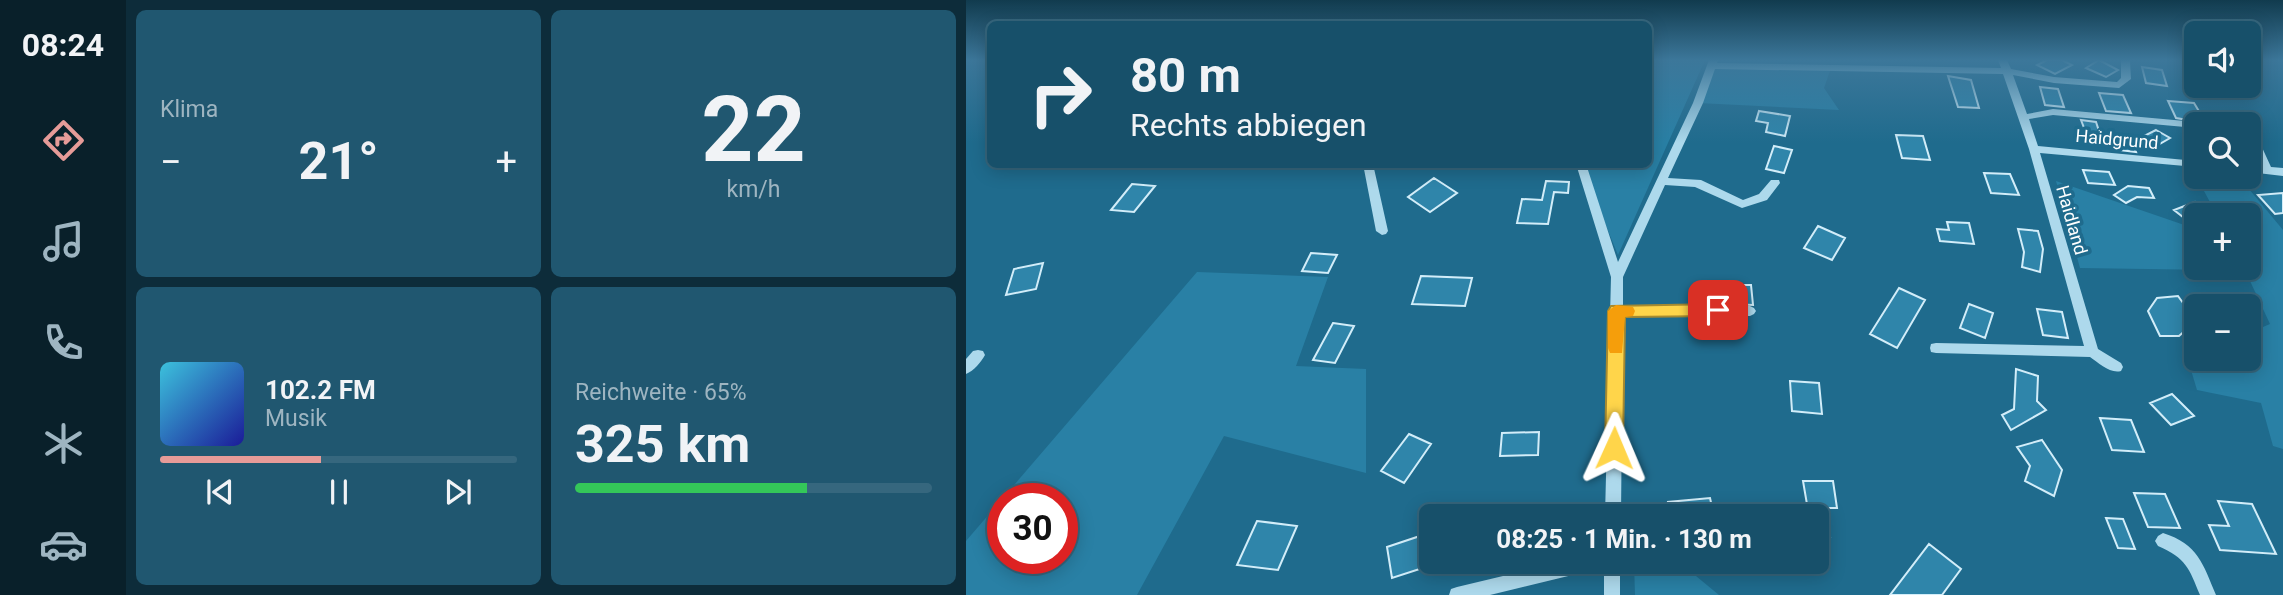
<!DOCTYPE html>
<html lang="de">
<meta charset="utf-8">
<style>
:root{--surface:#17506a;--page:#205770;--text:#f1f3f6;--muted:#9eb5c1;--line:#36677e;--accent:#e69b98}
body{margin:0;font-family:Roboto,sans-serif;background:var(--page);color:var(--text);height:100vh;display:flex;flex-direction:column;font-size:26px;white-space:nowrap}
*{box-sizing:border-box;margin:0}
p{font-size:23px;color:var(--muted)}
.icon{flex:none;width:38px;height:38px;fill:none;stroke:currentColor;stroke-width:2;stroke-linecap:round;stroke-linejoin:round}
.map{position:relative;flex:1;overflow:hidden}
.panel{display:flex;flex-direction:column;gap:10px;padding:10px;background:#0d2c3a;width:840px}
.panel>*{flex:none}
.banner{position:absolute;left:21px;top:21px;width:665px;height:147px;border-radius:10px;box-shadow:0 4px 18px #0003,0 0 0 2px var(--line);background:#17506a;color:var(--text);overflow:hidden}
.controls{position:absolute;left:1218px;top:21px;display:grid;gap:14px}
.controls a{display:grid;place-items:center;width:77px;height:77px;border-radius:10px;background:var(--surface);box-shadow:0 4px 18px #0003,0 0 0 2px var(--line);font-size:35px}
.speed{position:absolute;left:21px;top:483px;display:flex;gap:14px;font-size:35px;font-weight:700;text-align:center}
.speed>*{display:grid;place-content:center;width:91px;height:91px;border-radius:50%;background:var(--surface);box-shadow:0 4px 18px #0003,0 0 0 2px var(--line);line-height:1}
.speed .limit{border:10px solid #d22;background:#fff;color:#111}
.pin{position:absolute;display:grid;place-items:center;width:60px;height:60px;color:#fff;margin:-30px;border-radius:14px;box-shadow:0 4px 10px #0006}
.me{position:absolute;width:77px;margin:-38px;rotate:1deg;stroke-linejoin:round;filter:drop-shadow(0 0 5px #0008)}
.turn{display:flex;align-items:center;gap:24px;height:147px;padding:0 28px;font-size:32px}
.turn .icon{width:91px;height:91px;stroke-width:2.5}
.turn b{display:block;font-size:49px;line-height:60px}
.big{font-size:52px;font-weight:700;line-height:1.1}
.panel .widget{flex:1;display:flex;flex-direction:column;justify-content:center;gap:10px;min-width:0;padding:0 24px;border-radius:10px;background:var(--page)}
.panel .dial{align-items:center;gap:0}
.dial b{font-size:91px;line-height:1}
.song{display:flex;align-items:center;gap:21px}
.cover{width:84px;height:84px;border-radius:10px;background:linear-gradient(135deg,hsl(190 70% 55%),hsl(240 70% 35%))}
.played{height:7px;border-radius:4px;background:linear-gradient(90deg,var(--accent) 45%,var(--line) 45%)}
.keys{display:flex;justify-content:space-around;direction:ltr}
.heat{display:flex;justify-content:space-between;align-items:center;font-size:38px;direction:ltr}
.charge{height:10px;border-radius:5px;background:linear-gradient(90deg,#34c759 65%,var(--line) 0)}
.panel .tiles{flex:1;display:grid;gap:10px;grid-template-columns:repeat(2,1fr)}
.trip{position:absolute;left:453px;top:504px;width:410px;height:70px;border-radius:10px;background:var(--surface);box-shadow:0 4px 18px #0003,0 0 0 2px var(--line);font-weight:700;line-height:70px;text-align:center}
main{display:flex;flex:1;min-height:0}
.tab-bar{display:flex;flex-direction:column;width:126px;justify-content:space-around;align-items:center;background:#09202a;color:var(--muted)}
.tab-bar .icon{width:49px;height:49px}
.tab-bar .current{color:var(--accent)}
.tab-bar b{font-size:32px;color:var(--text)}
.map>svg:first-child{display:block}
</style>
<main>
<nav class="tab-bar">
<b>08:24</b>
<svg class="icon current" aria-label="directions" viewBox="0 0 24 24"><path d="M12 3l9 9-9 9-9-9zM9 14v-3h6M13 9l2 2-2 2"/></svg>
<svg class="icon" aria-label="music" viewBox="0 0 24 24"><path d="M9 18V5l10-2v13"/><circle cx="6" cy="18" r="3"/><circle cx="16" cy="16" r="3"/></svg>
<svg class="icon" aria-label="phone" viewBox="0 0 24 24"><path d="M5 4h4l2 5-3 2q2 4 5 5l2-3 5 2v4C11 20 4 13 5 4z"/></svg>
<svg class="icon" aria-label="climate" viewBox="0 0 24 24"><path d="M12 3v18M4 7l16 10M4 17L20 7"/></svg>
<svg class="icon" aria-label="car" viewBox="0 0 24 24"><path d="M5 17H2v-5l4-1 3-4h7l3 4 3 1v5h-3M9 17h6M6 11h13"/><circle cx="7" cy="17" r="2"/><circle cx="17" cy="17" r="2"/></svg>
</nav>
<section class="panel">
<div class="tiles">
<div class="widget"><p>Klima</p>
<div class="heat"><a>−</a><b class="big">21°</b><a>+</a></div>
</div>
<div class="widget dial"><b>22</b><p>km/h</p></div>
<div class="widget">
<div class="song"><i class="cover"></i><div><b>102.2 FM</b><p>Musik</p></div></div>
<div class="played"></div>
<div class="keys"><svg class="icon" aria-label="previous" viewBox="0 0 24 24"><path d="M18 5L8 12l10 7zM5 5v14"/></svg><svg class="icon" aria-label="pause" viewBox="0 0 24 24"><path d="M8 5v14M16 5v14"/></svg><svg class="icon" aria-label="next" viewBox="0 0 24 24"><path d="M6 5l10 7-10 7zM19 5v14"/></svg></div>
</div>
<div class="widget"><p>Reichweite · 65%</p><b class="big">325 km</b><div class="charge"></div></div>
</div>
</section>
<div class="map">
<svg width="1317" height="595" viewBox="0 0 1317 595">
<rect width="100%" height="100%" fill="#1f6b8d"/>
<path fill="#2980a5" fill-rule="evenodd" d="M683,60H739L652,255L615,165L682,164Z
M745,66L865,68L858,88L873,110L732,103Z
M1225,167L1230,168V177H1273L1317,230V449L1307,446L1295,403L1231,390L1222,360L1230,356V359H1283V333L1304,324L1278,268H1283V215H1251Z
M1090,181L1230,229V268H1247L1248,270L1114,268Z
M231,272L362,277L330,366L400,369V473L258,436L171,595H0V541ZM37,499H96V558H37Z
M668,562H713L753,595H669Z"/>
<path fill="#2f85aa" stroke="#d2edf9" stroke-width="2" d="M1081,60H1096L1106,65L1089,74L1071,65Z
M1133,60L1152,70L1140,77L1120,68Z
M1176,67L1196,70L1201,86L1180,83Z
M982,76L1005,80L1013,108L992,107Z
M1074,87L1092,89L1098,107L1079,105Z
M1133,93L1157,95L1165,113L1140,111Z
M1202,101L1228,103L1240,123L1210,118Z
M793,111L824,116L819,136L800,132L802,123L790,121Z
M1115,120L1130,122L1134,134L1164,137L1170,152L1154,150L1152,146L1113,142L1114,132L1120,133Z
M1190,130L1204,138L1190,146L1176,137Z
M930,135L957,136L964,160L936,158Z
M808,146L826,150L818,173L800,169Z
M1117,170L1143,172L1149,185L1122,183Z
M1018,173L1044,174L1053,195L1025,193Z
M468,178L491,193L464,212L442,197Z
M580,181L603,182L602,193L588,192L582,224L551,223L556,199L576,200Z
M166,184L189,186L168,212L145,210Z
M1162,186L1183,188L1188,198L1171,197L1160,203L1148,195Z
M1317,193V213L1309,214L1292,195Z
M1229,202L1243,213L1230,215L1222,221L1208,210Z
M981,222L1003,223L1008,244L974,241L971,229L983,230Z
M852,226L879,238L866,260L838,248Z
M1052,229L1072,231L1077,249L1074,272L1056,267L1058,252Z
M345,253L371,255L362,273L336,271Z
M77,263L70,289L40,295L48,269Z
M455,276L506,278L499,306L446,304Z
M740,285H785L787,305L742,303Z
M933,288L959,300L931,348L904,334Z
M1212,296L1230,321L1213,336H1194L1182,311L1191,298Z
M1003,304L1027,313L1019,338L994,328Z
M1071,309L1096,312L1102,338L1077,335Z
M367,323L388,326L369,363L347,360Z
M1050,369L1072,376L1071,401L1080,410L1045,430L1036,415L1048,409Z
M824,381L853,383L856,414L826,411Z
M1206,394L1228,416L1205,425L1184,403Z
M1134,418L1165,420L1178,452L1146,450Z
M573,432L572,455L534,456L536,433Z
M443,434L465,444L438,483L415,471Z
M1076,440L1096,470L1088,496L1059,481L1064,466L1051,447Z
M837,481H867L871,508H859L864,537H850V516H843Z
M1168,493L1199,494L1214,528L1182,527Z
M744,498L748,516H704L702,502Z
M1252,501L1286,504L1310,554L1254,550L1243,525L1263,526Z
M1140,518L1157,519L1169,549L1152,548Z
M291,521L331,526L312,570L271,565Z
M466,532V565L426,578L421,547Z
M963,544L995,569L976,595H924Z"/>
<g fill="none" stroke-linecap="round" stroke-linejoin="round">
<path fill="#add9ec" fill-rule="evenodd" d="M743,60H752L751,63L1035,68L1032,60H1041L1045,69L1088,77L1151,82L1155,78V60H1164L1165,79L1153,88L1088,83L1047,75L1061,114L1087,109L1230,122L1234,124H1230V128L1087,115L1063,119L1072,146L1230,161V167L1074,153L1132,349L1155,363L1157,367L1155,371C1144,374 1133,363 1124,357L970,353L965,352L964,348L965,344L970,343L1118,346L1063,149L1037,74L749,69L737,103L702,178L735,180L777,200L793,194L805,180H813L814,183L801,200L776,208L729,187L699,185L657,277V306H784L788,308L790,311L788,314L784,316H657L655,516H639L645,277L610,164H620L652,262L727,103Z
M1283,127L1288,130L1305,167L1317,168V176L1283,172V166H1294L1283,141Z
M397,164H407L422,231L420,234L416,235L410,231Z
M12,350L17,351L19,355C15,362 8,371 0,374V359L7,351Z
M1197,533C1232,544 1237,564 1250,595H1234C1223,568 1220,558 1192,546L1189,541L1192,536Z
M595,562H635L633,568L627,570L524,595H483L485,589L491,587Z
M638,562H654V595H638Z"/>
</g>
<linearGradient id="sky" x2="0" y2="1"><stop stop-color="#113b4e"/><stop offset="0.42" stop-color="#3c779a"/><stop offset="1" stop-color="#3c779a" stop-opacity="0"/></linearGradient>
<rect width="1317" height="143" fill="url(#sky)"/>
<path fill="#ffd54a" stroke="#a68a30" stroke-width="2" d="M752,304L760,310L752,316L659,317L657,448L655,454L648,457L642,454L639,448L642,311L645,306Z"/>
<path fill="#f59e0b" d="M650,305L667,307L669,311L667,316L659,317L656,353H644L642,348V311Z"/>
<g text-anchor="middle" dominant-baseline="central" stroke-width="7" stroke-linejoin="round" paint-order="stroke">
<g font-size="18" fill="#fff" stroke="#1f6b8d">
<text transform="translate(1151 139) rotate(5)">Haidgrund</text>
<text transform="translate(1106 220) rotate(74)">Haidland</text>
</g>
</g>
</svg>
<div class="controls">
<a><svg class="icon" aria-label="sound" viewBox="0 0 24 24"><path d="M4 9h4l5-4v14l-5-4H4zM17 9q2 3 0 6"/></svg></a>
<a><svg class="icon" aria-label="search" viewBox="0 0 24 24"><circle cx="10" cy="10" r="6"/><path d="M15 15l6 6"/></svg></a>
<a>+</a>
<a>−</a>
</div>
<div class="speed"><div class="limit">30</div></div>
<div class="pin" style="left:752px;top:310px;background:#d93025"><svg class="icon" aria-label="arrive" viewBox="0 0 24 24"><path d="M6 21V4h12l-3 4 3 4H6"/></svg></div>
<svg class="me" style="left:648px;top:448px" viewBox="-20 -20 40 40"><path d="M0-17L14 15 0 8-14 15z" fill="#ffd54a" stroke="#fff" stroke-width="4"/></svg>
<div class="trip">08:25 · 1 Min. · 130 m</div>
<div class="banner">
<div class="turn"><svg class="icon" aria-label="right" viewBox="0 0 24 24"><path d="M7 20v-9h11M14 6l5 5-5 5"/></svg><div><b>80 m</b>Rechts abbiegen</div></div>
</div>
</div>
</main>
